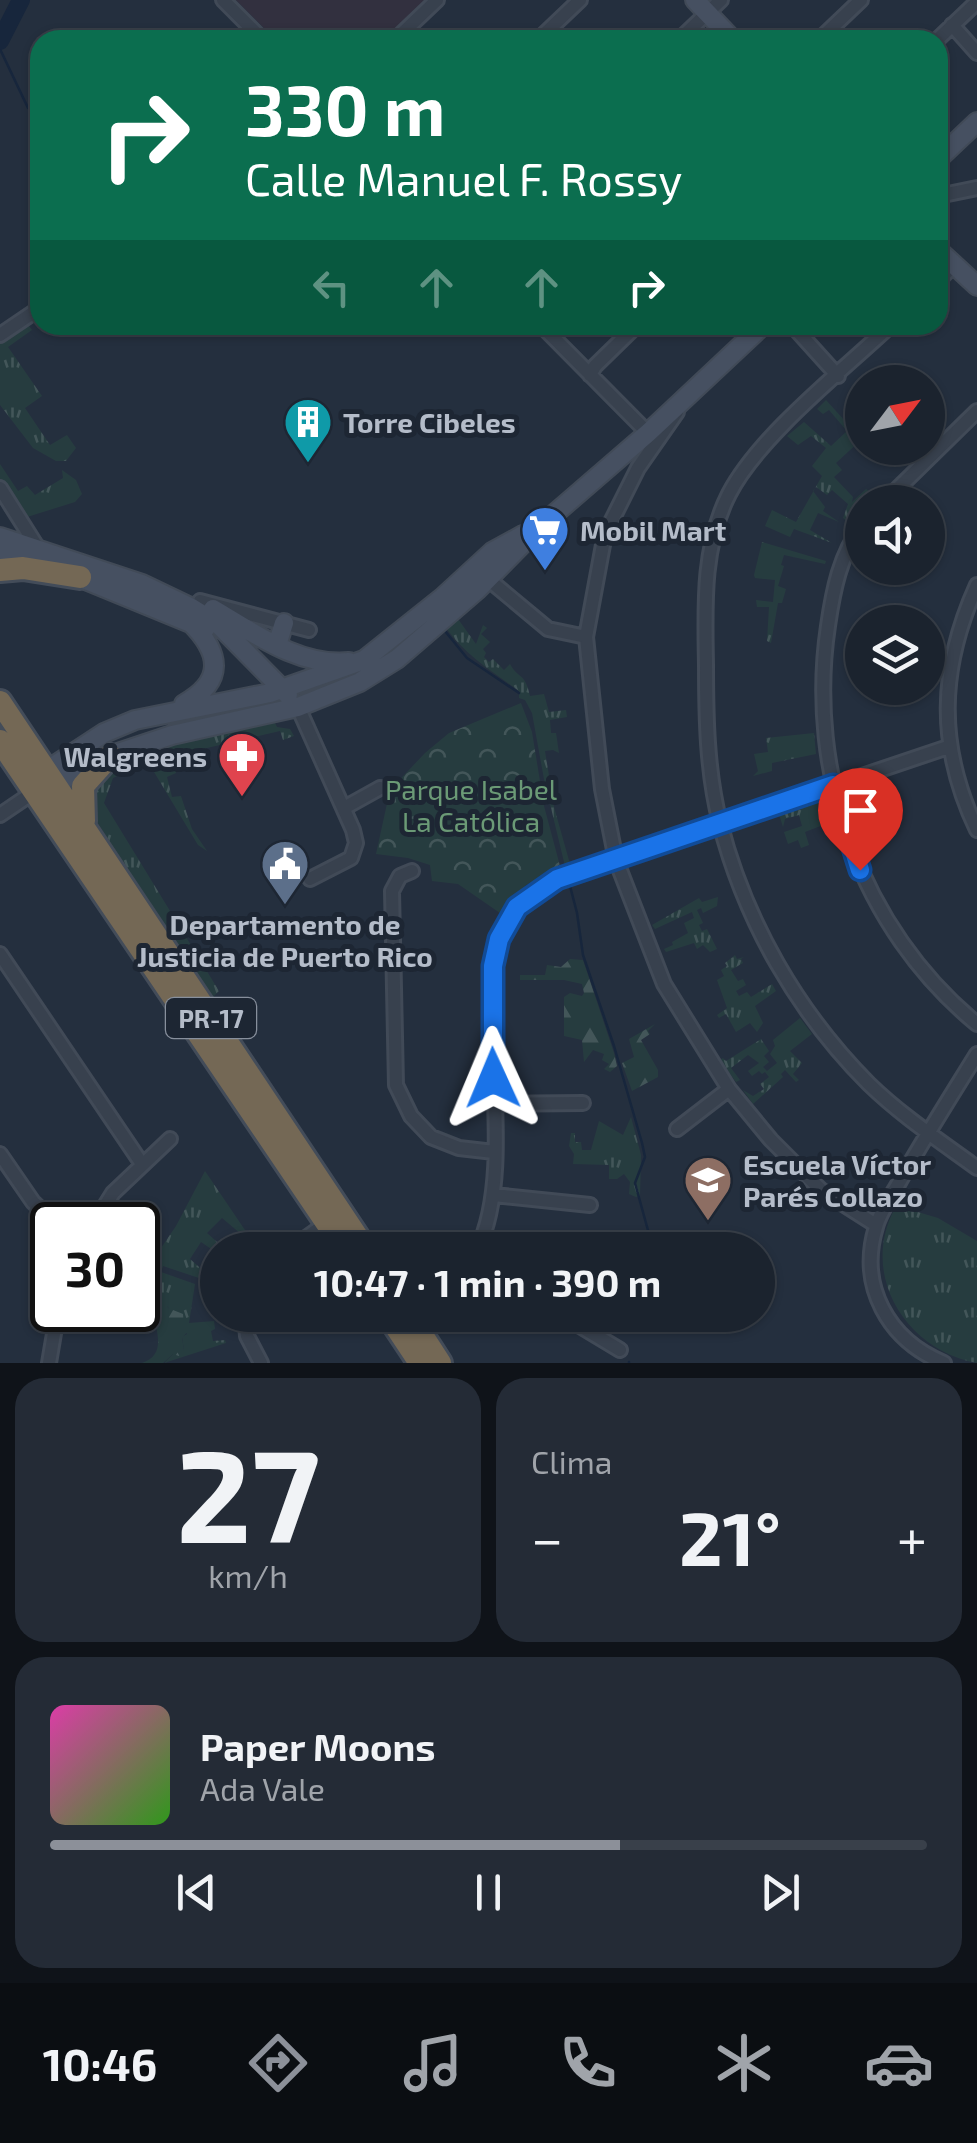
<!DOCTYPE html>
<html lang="es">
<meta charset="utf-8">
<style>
:root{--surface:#1b232e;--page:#242b36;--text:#f1f3f6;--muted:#a0a4aa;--line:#39404a;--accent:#8c9099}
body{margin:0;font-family:"Exo 2",sans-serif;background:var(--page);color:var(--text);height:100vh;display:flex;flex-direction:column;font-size:38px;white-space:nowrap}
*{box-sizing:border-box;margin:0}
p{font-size:32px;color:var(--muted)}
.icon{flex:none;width:55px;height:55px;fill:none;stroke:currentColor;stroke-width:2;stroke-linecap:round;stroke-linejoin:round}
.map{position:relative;height:1363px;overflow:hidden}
.panel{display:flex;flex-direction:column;gap:15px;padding:15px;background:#0f1319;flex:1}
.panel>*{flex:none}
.banner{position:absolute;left:30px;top:30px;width:918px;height:305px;border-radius:30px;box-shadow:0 2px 8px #0004,0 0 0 2px var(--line);background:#0b6e4f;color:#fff;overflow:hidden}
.needle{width:65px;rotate:58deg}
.buttons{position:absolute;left:845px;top:365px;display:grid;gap:20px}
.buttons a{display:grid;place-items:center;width:100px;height:100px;border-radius:50%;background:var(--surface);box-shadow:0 2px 8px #0004,0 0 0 2px var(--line);font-size:50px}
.speed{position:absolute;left:30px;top:1202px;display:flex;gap:20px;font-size:50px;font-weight:700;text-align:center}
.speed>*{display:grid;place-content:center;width:130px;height:130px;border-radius:50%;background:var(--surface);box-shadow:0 2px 8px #0004,0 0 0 2px var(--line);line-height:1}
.speed .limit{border:5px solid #111;border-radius:15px;background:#fff;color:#111}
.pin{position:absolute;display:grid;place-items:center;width:85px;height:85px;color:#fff;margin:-102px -42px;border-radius:50% 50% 50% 0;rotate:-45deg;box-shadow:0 0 10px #0007}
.pin .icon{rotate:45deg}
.me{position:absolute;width:110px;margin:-55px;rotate:359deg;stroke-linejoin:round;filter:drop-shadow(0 0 8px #0008)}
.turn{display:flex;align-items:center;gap:35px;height:210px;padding:0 50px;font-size:45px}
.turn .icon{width:130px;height:130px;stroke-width:2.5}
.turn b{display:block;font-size:70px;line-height:85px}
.lanes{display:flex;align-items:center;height:95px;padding:0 50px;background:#0003;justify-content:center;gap:50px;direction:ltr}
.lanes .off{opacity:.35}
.big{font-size:75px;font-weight:700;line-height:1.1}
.panel .tile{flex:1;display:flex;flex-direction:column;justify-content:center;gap:15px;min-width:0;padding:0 35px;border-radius:30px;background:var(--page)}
.panel .dial{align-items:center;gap:0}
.dial b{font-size:130px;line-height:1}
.song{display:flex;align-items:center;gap:30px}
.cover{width:120px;height:120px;border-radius:15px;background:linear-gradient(135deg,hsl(320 70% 55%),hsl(110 70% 35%))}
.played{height:10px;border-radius:5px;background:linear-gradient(90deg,var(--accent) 65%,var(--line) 65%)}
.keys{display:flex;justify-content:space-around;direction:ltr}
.heat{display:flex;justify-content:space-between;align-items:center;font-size:55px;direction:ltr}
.panel .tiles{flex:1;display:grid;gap:15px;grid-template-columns:1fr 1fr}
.tile:last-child{grid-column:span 2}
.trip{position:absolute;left:200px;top:1232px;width:575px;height:100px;border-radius:50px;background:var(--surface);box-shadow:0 2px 8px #0004,0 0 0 2px var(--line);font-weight:700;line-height:100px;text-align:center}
.tab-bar{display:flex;height:160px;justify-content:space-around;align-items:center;background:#0b0e12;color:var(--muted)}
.tab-bar .icon{width:70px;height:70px}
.tab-bar .current{color:var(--accent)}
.tab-bar b{font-size:45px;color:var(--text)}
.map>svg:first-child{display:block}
</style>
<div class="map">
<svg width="977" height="1363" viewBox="0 0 977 1363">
<defs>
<pattern id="grass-tufts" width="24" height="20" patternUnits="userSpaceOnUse" patternTransform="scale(2.5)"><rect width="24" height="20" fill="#263c3f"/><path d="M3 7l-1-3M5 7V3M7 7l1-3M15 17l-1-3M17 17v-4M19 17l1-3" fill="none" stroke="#435659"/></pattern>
<pattern id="forest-firs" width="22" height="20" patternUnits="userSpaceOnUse" patternTransform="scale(2.5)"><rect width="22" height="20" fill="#263c3f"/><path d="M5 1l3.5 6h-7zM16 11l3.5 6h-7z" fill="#435659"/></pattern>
<pattern id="park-crowns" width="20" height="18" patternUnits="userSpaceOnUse" patternTransform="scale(2.5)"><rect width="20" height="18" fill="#263c3f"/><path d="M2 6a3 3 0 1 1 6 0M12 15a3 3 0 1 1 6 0" fill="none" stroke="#435659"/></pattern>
</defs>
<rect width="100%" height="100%" fill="#242f3e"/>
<path fill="#32303f" d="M236,0H427L385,40H276Z"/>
<path fill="url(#grass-tufts)" d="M25,321L32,330L8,347L42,396L25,408L50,445L67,435L76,448L66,461H56L33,448L0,405V338Z
M826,400L845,421L849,418L856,424L861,416L857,411L862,413V439L836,463L842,470L834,477L853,497L852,502L866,489L875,495L868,502H862V508L850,523L843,518L848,504L832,490L827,495L816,487L813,491L825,507L823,511L839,522L818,513L810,530L832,543L794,529L790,537L765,526L772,510L796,522L822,476L812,466L826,448L811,436L798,445L787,436L804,422L831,446L847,431L829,410L823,414L817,409Z
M0,464L18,491L27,486L35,495L63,478L62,470L76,480L82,494L75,502L27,517L22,515L0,481Z
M762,542L826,561L825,564L784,555L781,565L784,566L778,586L786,589L782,603H778L771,643L767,641L769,607H757L756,600L773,602L775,580L755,578L754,575Z
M458,619L476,644L483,625L487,628L481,634L490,642L483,649L486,653L484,657L489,662L493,659L504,670L510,664C518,679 525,672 530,696L544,694L549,712L566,710L567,717L550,720L551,733H556L559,753L553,750L545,751L554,807L570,864L565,866L544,779L532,713L525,700L519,698V691C493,672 465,655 446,628Z
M275,723L277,727L290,729L294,736L283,740L280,731L173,756L176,773L167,777L172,797L181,796L192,829L207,851L198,845L148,762L113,778L104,803L219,991L213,997L207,993L88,808L95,777L169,746Z
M814,733L816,754L772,763V771L753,776L758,771L754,754L768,752L766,738Z
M824,799L835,829L826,832L823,825L805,832L809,845L801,848L798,840L788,844L784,832L802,826L799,815L785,819L783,827L779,814Z
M718,897L717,906L703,913L701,908L697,910L703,923L699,925L702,931L707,929L717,949L710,952L703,945L697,949L694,943L666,952L664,949L673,945L672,942L688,933L684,923L694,918L692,912L655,929L652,925L699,898L702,902Z
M735,955L737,959L744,957L741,959L743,963L731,970L738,981L743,979L746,985L736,991L739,996L747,992L751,997L772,984L776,991L755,1006L763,1023L757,1032L750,1023L736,1032L726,1014L719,1018L717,1015L727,1008L717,980L724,976L721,970L727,966L725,963Z
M800,1018L812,1034L790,1051L802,1063L793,1074L799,1080L796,1082L785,1070L781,1074L783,1077L753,1104L743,1090L753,1096L764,1089L760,1084L769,1077L765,1072L762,1074L759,1071L752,1076L748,1071L759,1063L748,1055L731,1068L740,1080L736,1082L720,1060L723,1058L726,1061L761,1039L769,1051L764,1056L769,1062L763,1067L767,1071L777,1063L770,1054L775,1046L773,1040Z
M631,1117L641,1155L640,1196L636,1197L629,1194L630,1182L624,1174L617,1179H609V1165L573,1164L574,1154L569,1146L571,1133H575V1142H581L582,1150H591L599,1121L623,1135Z
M205,1171L249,1236L247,1239L222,1218L207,1233L226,1250H218L217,1253L201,1242L190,1259L206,1273L205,1280L163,1266L161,1272L195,1284L189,1323L214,1321L215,1329L211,1331L213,1341L225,1340L226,1343L164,1363L173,1354L184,1350L182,1337L187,1334L158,1293V1306L148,1267L176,1226Z
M901,1207L938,1218L977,1241V1363C906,1350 860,1276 894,1210L898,1211Z"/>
<path fill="url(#forest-firs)" d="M570,959L583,960L614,1053L617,1066L610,1072L604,1069L609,1064L602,1060L604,1054L593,1050L584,1062L582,1040L564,1036V997L570,993L582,996L584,993L582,984L564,980H520V975H545L547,965L561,967Z
M655,1024L648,1031L650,1034L641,1040L658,1070V1077L632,1091L622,1063L634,1057L629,1039Z
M158,1292L165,1296L168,1308L183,1314L184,1328L188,1331L182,1338L184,1350L179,1356L173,1354L163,1363H142C164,1356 159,1336 153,1315L158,1306Z"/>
<path fill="url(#park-crowns)" d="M521,703L532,732L544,806L560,866L526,885L500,913L458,884L432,881L430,865L408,858L376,854L390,790L425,753L449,733Z"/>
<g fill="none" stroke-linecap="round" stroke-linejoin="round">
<path stroke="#17263c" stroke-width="2.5" d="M0,49L28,108
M445,631L467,658L519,693
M570,886L577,913L583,955L614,1046L642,1143L645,1157L635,1183L652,1245L648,1250
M635,1319V1315
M629,1363V1362"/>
<path stroke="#17263c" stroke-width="18" d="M0,41L21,0"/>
<g stroke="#414a57" stroke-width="18">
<path id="street" d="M223,0L263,40
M952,25L977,53
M395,40L437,0
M538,40L580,0
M679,40L721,0
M819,40L861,0
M937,40L977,2
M938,196L977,188
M938,281L954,265
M541,325L648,433L646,441
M792,325L838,376
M891,325C842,371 759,436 729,494C702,547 705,607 706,665C706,718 707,772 720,823C745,921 798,1013 869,1084C902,1116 940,1141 977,1168
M0,335L40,308
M590,375L595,366L637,325
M677,412L638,468L605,534L586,637L602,789L616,860L664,984L729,1089L771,1140L821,1190L876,1225
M0,488L41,553
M884,502L977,411
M862,526C840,554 833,591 828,626C806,773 861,929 977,1024
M488,579L548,629L586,637
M977,585C939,669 937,746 977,830
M200,601L309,630
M298,707L353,830L356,843L351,858L310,879
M344,808L380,788
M0,815L34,792
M412,871L400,876L392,891L396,1085L411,1116L431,1137L459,1148L494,1152
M0,954L142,1164
M493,1104L583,1103
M677,1129L729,1089
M0,1154L33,1202L57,1225
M494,1195L590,1205
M93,1225L113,1193L170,1139
M289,1250L327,1223
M477,1250C513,1178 485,1049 493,966C501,920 527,890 571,874L948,747
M245,1315L247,1336L261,1363
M562,1315L620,1350
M49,1363L58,1310
M944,1363C888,1340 858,1286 876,1227C880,1211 893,1194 901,1179C925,1137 951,1096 977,1054"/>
</g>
<g stroke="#414a57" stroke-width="22">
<path id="secondary" d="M695,0L733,40
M938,159L977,122
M938,250L977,286
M0,537L142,584L190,607L219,625L288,695
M0,551L38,563
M76,576L205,629
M213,609C254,633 299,667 349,662
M277,645L284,623
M184,704C225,681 221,653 190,622
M41,780L46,771L104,733L135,720L270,693L364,660L443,597L492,552L523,535
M44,789L118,753L172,735L298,707L360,682L397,659L477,590L537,529L648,433L763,325"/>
</g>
<g stroke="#434c59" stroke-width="28">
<path id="highway" d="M0,570L23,568L80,577
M0,702L366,1250
M0,741L345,1250
M84,821L83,786L110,756
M388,1315L420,1363
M409,1315L440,1363"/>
</g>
<use href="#street" stroke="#38414e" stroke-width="12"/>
<use href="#secondary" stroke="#465061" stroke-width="18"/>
<use href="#highway" stroke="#746855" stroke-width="22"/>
</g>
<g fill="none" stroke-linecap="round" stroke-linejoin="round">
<g stroke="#114b97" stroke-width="25">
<path id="route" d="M493,1078V966L499,939L517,907L557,879L833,785L860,870"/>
</g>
<use href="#route" stroke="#1a73e8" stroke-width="18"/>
</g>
<defs>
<g id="building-pin" transform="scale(2.5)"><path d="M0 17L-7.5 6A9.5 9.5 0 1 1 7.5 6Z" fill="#0f9aa8" stroke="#1d2633"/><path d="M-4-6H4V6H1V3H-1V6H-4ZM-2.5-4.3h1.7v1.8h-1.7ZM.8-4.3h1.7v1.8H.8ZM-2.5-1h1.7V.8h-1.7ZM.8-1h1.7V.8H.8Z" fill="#fff"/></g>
<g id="supermarket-pin" transform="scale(2.5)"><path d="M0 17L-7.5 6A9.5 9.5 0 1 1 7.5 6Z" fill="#3f7fe0" stroke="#1d2633"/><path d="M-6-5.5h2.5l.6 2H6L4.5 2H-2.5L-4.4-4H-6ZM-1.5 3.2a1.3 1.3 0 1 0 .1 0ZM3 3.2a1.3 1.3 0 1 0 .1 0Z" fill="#fff"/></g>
<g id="pharmacy-pin" transform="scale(2.5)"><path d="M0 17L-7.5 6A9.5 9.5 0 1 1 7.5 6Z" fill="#e0444e" stroke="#1d2633"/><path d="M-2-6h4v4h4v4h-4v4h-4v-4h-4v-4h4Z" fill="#fff"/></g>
<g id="civic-pin" transform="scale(2.5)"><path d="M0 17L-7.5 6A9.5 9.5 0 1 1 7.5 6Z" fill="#5c6f8a" stroke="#1d2633"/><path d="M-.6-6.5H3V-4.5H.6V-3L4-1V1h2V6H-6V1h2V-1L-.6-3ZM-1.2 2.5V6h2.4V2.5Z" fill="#fff"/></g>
<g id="school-pin" transform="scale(2.5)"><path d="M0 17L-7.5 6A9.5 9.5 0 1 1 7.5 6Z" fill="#8d6e63" stroke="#1d2633"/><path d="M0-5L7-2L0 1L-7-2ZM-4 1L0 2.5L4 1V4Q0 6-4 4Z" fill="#fff"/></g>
</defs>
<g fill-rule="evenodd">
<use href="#building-pin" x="308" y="422"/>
<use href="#supermarket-pin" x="545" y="530"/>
<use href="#pharmacy-pin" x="242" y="756"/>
<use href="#civic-pin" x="285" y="864"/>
<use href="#school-pin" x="708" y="1180"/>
</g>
<g text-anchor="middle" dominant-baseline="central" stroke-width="10" stroke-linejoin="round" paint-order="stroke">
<rect fill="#1d2633" stroke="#878f9c" stroke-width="2.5" x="166" y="998" width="90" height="40" rx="8"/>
<g font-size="25" font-weight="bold" fill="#b4bcc9">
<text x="211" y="1018">PR-17</text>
</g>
<g font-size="28" font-weight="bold" fill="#b4bcc9" stroke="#1d2633" text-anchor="start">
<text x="343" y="422">Torre Cibeles</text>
<text x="580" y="530">Mobil Mart</text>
<text x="207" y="756" text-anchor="end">Walgreens</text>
<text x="285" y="924" text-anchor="middle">Departamento de<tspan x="285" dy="32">Justicia de Puerto Rico</tspan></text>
<text x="743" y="1164">Escuela Víctor<tspan x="743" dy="32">Parés Collazo</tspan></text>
</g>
<g font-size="28" fill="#6b9a76" stroke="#1d2633">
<text x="471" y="789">Parque Isabel<tspan x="471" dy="32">La Católica</tspan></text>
</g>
</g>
</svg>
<div class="buttons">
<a><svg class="needle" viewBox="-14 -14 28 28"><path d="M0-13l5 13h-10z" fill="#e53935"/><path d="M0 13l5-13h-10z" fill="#a0a4aa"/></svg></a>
<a><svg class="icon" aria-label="sound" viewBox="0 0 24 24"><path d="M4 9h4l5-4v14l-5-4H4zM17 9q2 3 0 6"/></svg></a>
<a><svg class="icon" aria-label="layers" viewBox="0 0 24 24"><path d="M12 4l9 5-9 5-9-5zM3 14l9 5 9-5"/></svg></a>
</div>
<div class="speed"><div class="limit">30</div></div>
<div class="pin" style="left:860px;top:870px;background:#d93025"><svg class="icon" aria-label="arrive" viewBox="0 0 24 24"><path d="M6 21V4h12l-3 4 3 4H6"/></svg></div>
<svg class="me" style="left:493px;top:1078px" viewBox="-20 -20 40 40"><path d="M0-17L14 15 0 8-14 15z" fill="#1a73e8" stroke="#fff" stroke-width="4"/></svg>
<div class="trip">10:47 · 1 min · 390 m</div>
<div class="banner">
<div class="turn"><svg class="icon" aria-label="right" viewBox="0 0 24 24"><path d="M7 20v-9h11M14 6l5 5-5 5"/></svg><div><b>330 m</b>Calle Manuel F. Rossy</div></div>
<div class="lanes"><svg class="icon off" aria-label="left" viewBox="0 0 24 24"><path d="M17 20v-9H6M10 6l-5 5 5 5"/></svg><svg class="icon off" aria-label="ahead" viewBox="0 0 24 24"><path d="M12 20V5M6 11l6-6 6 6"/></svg><svg class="icon off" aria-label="ahead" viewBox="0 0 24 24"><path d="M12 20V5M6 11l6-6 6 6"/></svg><svg class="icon" aria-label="right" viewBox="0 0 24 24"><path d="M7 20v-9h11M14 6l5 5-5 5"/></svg></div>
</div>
</div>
<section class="panel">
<div class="tiles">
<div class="tile dial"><b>27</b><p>km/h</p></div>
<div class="tile"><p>Clima</p>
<div class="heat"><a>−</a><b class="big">21°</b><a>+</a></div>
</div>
<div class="tile">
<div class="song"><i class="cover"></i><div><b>Paper Moons</b><p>Ada Vale</p></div></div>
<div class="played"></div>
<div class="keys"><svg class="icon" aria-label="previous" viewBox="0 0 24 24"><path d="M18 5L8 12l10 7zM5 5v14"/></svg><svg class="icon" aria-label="pause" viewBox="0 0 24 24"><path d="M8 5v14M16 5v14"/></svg><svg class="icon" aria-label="next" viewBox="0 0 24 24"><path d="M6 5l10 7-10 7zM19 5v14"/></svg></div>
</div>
</div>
</section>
<nav class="tab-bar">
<b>10:46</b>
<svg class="icon current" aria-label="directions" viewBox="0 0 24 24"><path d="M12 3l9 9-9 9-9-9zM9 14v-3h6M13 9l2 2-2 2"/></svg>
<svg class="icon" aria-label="music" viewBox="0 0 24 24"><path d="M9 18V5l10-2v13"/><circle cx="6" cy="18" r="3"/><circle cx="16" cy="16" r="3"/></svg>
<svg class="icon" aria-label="phone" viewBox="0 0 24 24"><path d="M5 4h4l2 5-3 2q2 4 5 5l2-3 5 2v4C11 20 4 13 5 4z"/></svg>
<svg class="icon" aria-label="climate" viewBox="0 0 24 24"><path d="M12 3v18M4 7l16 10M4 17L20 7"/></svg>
<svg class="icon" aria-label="car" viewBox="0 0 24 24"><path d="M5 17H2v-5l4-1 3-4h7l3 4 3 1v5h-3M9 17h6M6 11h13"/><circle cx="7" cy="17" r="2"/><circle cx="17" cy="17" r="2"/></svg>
</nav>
